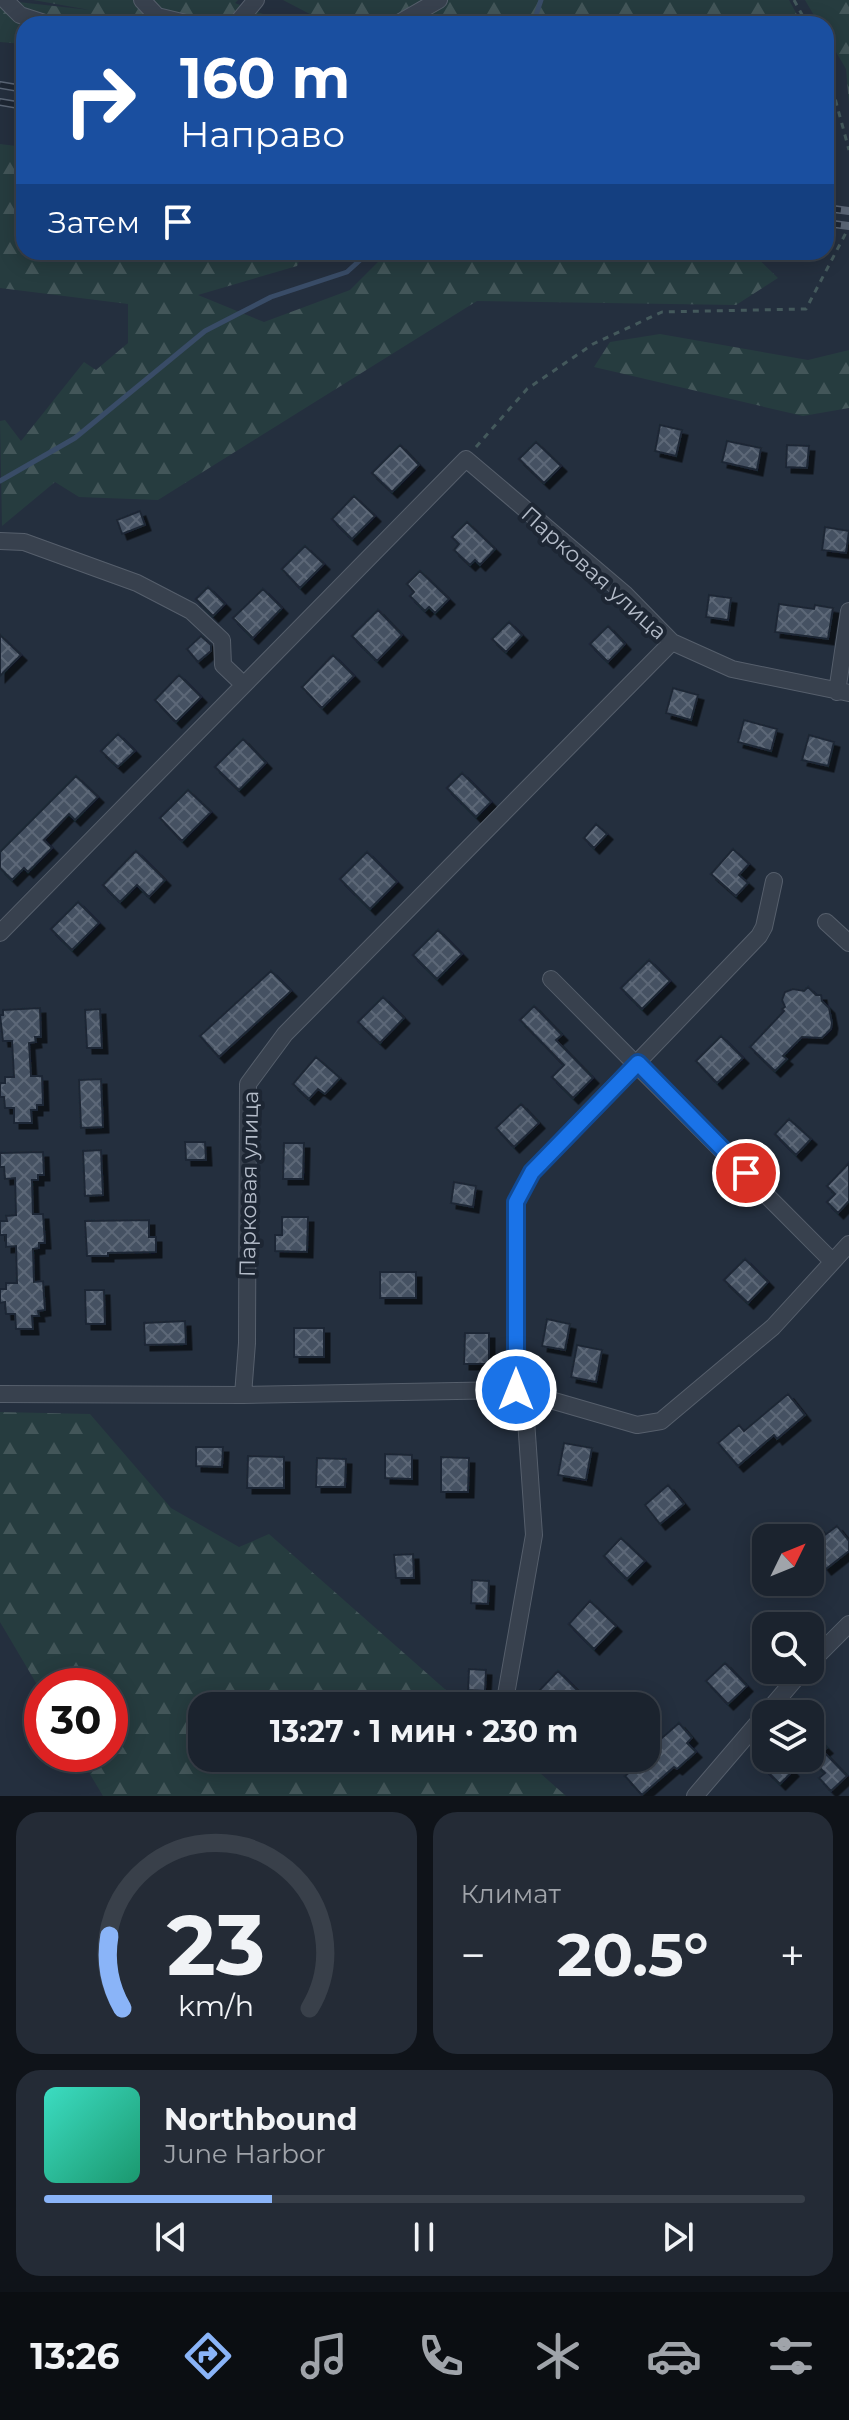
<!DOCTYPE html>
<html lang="ru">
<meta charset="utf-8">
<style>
:root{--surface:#1b232e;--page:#242b36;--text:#f1f3f6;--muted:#a0a4aa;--line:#39404a;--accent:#8ab4f8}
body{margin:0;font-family:Montserrat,sans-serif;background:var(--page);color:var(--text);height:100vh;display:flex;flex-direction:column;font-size:30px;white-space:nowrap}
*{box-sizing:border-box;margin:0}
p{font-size:26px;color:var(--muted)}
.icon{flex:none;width:44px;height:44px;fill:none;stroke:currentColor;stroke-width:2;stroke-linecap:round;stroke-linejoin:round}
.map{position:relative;height:1796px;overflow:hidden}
.side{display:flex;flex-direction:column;gap:16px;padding:16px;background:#0f1319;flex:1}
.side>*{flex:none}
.top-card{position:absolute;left:16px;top:16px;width:818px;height:244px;border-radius:24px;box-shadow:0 4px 20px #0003,0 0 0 2px var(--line);background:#1a4fa0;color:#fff;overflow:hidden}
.needle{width:52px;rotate:47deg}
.fabs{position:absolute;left:752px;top:1524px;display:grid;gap:16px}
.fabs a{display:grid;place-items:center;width:72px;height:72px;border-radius:16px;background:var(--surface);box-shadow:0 4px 20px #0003,0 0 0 2px var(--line);font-size:40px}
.speed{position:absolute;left:24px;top:1668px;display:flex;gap:16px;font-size:40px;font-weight:700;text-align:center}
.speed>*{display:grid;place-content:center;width:104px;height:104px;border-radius:50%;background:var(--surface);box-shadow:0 4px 20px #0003,0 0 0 2px var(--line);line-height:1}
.speed .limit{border:12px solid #d22;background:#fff;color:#111}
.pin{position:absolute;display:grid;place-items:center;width:68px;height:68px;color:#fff;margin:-34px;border:4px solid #fff;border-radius:50%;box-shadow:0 2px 8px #0007}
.me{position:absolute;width:88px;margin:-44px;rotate:0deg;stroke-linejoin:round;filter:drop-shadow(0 0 6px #0008)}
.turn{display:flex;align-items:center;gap:28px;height:168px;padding:0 32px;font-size:36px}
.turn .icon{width:104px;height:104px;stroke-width:2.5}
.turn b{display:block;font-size:56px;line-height:68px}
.then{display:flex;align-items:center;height:76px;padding:0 32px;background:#0003;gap:16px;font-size:30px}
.big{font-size:60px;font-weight:700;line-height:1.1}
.side .card{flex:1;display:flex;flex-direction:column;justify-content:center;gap:12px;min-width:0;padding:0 28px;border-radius:24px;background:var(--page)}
.side .dial{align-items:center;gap:0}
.dial svg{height:208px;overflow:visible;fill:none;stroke:var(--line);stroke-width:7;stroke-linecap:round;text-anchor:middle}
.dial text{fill:var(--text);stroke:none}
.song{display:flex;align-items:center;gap:24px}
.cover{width:96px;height:96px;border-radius:12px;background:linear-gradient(135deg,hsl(170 70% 55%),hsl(160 70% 35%))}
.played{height:8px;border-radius:4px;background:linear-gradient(90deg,var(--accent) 30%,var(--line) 30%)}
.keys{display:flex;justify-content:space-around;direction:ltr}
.heat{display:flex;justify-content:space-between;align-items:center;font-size:44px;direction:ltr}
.side .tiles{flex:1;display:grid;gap:16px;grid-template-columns:1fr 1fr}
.card:last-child{grid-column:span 2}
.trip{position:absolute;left:188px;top:1692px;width:472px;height:80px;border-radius:24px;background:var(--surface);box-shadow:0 4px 20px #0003,0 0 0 2px var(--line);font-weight:700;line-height:80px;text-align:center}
.tab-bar{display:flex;height:128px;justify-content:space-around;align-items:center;background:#0b0e12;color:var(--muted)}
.tab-bar .icon{width:56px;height:56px}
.tab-bar .active{color:var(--accent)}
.tab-bar b{font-size:36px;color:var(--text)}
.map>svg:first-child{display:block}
</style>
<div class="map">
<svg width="849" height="1796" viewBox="0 0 849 1796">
<defs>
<pattern id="forest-firs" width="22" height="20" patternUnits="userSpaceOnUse" patternTransform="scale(2)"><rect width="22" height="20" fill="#263c3f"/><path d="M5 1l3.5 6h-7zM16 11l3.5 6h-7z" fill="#435659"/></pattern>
<pattern id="building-cross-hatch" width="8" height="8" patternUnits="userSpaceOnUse" patternTransform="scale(2)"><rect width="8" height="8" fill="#455162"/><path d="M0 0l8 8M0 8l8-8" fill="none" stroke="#5d6877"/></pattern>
<filter id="shadow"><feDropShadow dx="5.5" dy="5.5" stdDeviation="0" flood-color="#0009"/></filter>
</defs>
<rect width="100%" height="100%" fill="#242f3e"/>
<path fill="url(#forest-firs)" d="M0,0L90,10L33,0H238L235,3L288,24H24V44L0,42Z
M283,0H789L802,24H329Z
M805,0H849V104L846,69L826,35V24H819Z
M0,144L24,147V252H303L297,266L198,295L264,322L350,290L388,252H751L778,278L736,305L477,301L158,500L79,497L55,482L2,526L0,421L5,420L21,441L84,362L96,370L128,343V304L0,288Z
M660,334L808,360L849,350V408L803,416L594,367L610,342Z
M0,1412L90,1414L171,1508L239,1547L269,1534L464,1706H202V1758H523L566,1796H103L78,1754H110V1686H42V1693L0,1622Z"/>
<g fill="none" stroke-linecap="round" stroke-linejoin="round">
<path stroke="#394c67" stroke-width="5" d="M533,24L541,0
M0,481L75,438L205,331L271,297L347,272L369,252"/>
</g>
<path fill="url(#building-cross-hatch)" stroke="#1f2835" stroke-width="2" filter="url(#shadow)" d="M660,425L682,430L676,456L655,451Z
M727,441L761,448L757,470L722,462Z
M536,442L561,466L544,483L519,459Z
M400,445L419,465L392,492L372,473Z
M787,445L809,446L807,468L786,467Z
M354,496L375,516L352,539L332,519Z
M140,511L145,525L122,534L117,520Z
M467,522L495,549L480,565L475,560L470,565L454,550L459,544L452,537Z
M825,527L849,531L846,553L822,550Z
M305,546L324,564L300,588L282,569Z
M420,571L449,599L435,613L429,607L425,611L410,596L414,592L407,584Z
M208,587L225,604L213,616L196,599Z
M263,589L282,608L253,638L233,618Z
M709,595L731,598L728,620L706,617Z
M779,604L814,609L815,605L833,608L828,639L775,632Z
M378,610L402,635L377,661L352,636Z
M509,622L522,635L506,652L492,639Z
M608,626L625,644L608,662L590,644Z
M0,635L21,655L0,676Z
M201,636L211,645V651L198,662L187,649Z
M333,655L354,676L322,708L302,687Z
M179,675L201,697L176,722L155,700Z
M673,688L698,695L691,720L666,713Z
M744,720L777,729L771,751L738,742Z
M118,734L135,751L118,767L101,751Z
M809,735L834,742L828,766L802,760Z
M243,739L266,763L239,790L215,767Z
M462,773L491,802L476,817L447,788Z
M76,776L98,797L75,820L69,814L44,840L52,848L28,872L24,868L12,880L0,868V852Z
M188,790L211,812L182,841L160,818Z
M596,824L607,834L594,848L584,838Z
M733,849L749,864L739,875L748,883L736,896L711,874Z
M136,851L165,880L149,897L137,885L120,902L103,885Z
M367,852L397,882L370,909L340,879Z
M78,902L99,923L72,950L51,929Z
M438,930L462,954L437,979L413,955Z
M649,960L670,981L642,1009L621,988Z
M271,971L291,991L219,1057L200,1036Z
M808,987L816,995H821L822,1001L829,1008L832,1023L831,1029L822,1038L802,1037L783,1056L787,1059L775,1071L750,1047L784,1011L782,1009L785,1007L782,1000L785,992L793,989L804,991Z
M383,997L404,1018L380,1043L358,1022Z
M534,1006L562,1035L556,1040L593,1078L573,1098L552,1077L564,1065L520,1020Z
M40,1008L41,1037H35L36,1042L29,1043L31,1076H42L43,1105H37V1110H31L32,1123H14V1108H5L4,1097H0V1083H5V1077H14L12,1041H3L0,1015H3V1010Z
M100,1009L102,1048H87L85,1010Z
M721,1036L743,1058L717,1083L696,1061Z
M316,1057L340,1078L325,1094L318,1089L309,1099L293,1084Z
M101,1079L103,1127L81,1128L79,1080Z
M521,1104L539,1123L514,1147L496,1128Z
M789,1119L811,1139L796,1155L775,1134Z
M185,1142H205L206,1160H186Z
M284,1143H304L303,1179H283Z
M101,1150L103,1195L85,1196L83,1151Z
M43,1152L44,1175H38V1180H32L33,1214H43L45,1243H39V1248L33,1249L34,1282L43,1281L45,1310L38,1311L39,1316H32L33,1329H16L15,1314H6L5,1302L0,1303V1289H6V1283H17L16,1246L6,1247V1235H0V1221H7L6,1216L16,1215L15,1178L5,1179L4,1167H0V1153Z
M849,1163V1201L838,1213L827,1202L835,1194L827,1186Z
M454,1182L476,1186L473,1207L451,1203Z
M282,1217H308L307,1252L275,1251V1235H282Z
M149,1220V1237H156V1252L108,1253V1256H87L85,1221Z
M745,1259L768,1282L748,1303L724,1280Z
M380,1272H416V1298H380Z
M85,1290H104L105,1324H86Z
M547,1319L570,1324L565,1350L542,1346Z
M185,1321L186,1344L145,1345L144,1323Z
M294,1328H324V1357H294Z
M465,1333H489V1364H464Z
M577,1345L602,1350L596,1382L571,1377Z
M788,1394L805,1415L777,1439L774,1435L738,1466L718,1443L739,1425L744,1431Z
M564,1443L592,1448L586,1480L558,1475Z
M196,1447H223L222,1467L196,1466Z
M385,1454L412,1455V1479L385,1478Z
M248,1456L284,1457V1488H247Z
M441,1457L469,1458L468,1492H441Z
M317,1458L346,1459L345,1487H316Z
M668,1485L684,1504L660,1524L645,1505Z
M837,1526L849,1541V1551L826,1569L810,1548V1533L818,1527L825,1535Z
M621,1538L645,1561L627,1579L604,1556Z
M413,1554L414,1578H396L394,1555Z
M472,1580L489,1581L488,1604L471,1603Z
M590,1601L616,1626L594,1649L569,1624Z
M766,1626V1654L752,1640Z
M725,1663L747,1686L728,1704L706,1681Z
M469,1669L486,1670L485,1691L468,1690Z
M558,1671L580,1693L568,1706H546L535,1695Z
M679,1723L692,1738L687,1743L696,1752L677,1769L674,1767L642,1795L625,1776L646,1758L656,1747L654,1745Z
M810,1731L827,1748L823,1751L847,1776L831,1791L819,1778L825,1773L813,1761L810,1764Z
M767,1758H781L793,1771L780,1784L760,1764Z"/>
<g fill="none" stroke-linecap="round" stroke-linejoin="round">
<g stroke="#565f6c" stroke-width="18">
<path id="minor" d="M5,0L20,15L48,24
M142,0L157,16L190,24
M236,24L256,0
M397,24L439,0
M0,541L24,542L137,583L191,611L222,640L223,665L243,684
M837,692L849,611
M826,922L849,943
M0,933L466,459L625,594L672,642L732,669L849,693
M551,979L832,1261
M0,1394L243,1395L516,1390L637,1425L661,1421L773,1327L849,1244
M243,1395L247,1343L248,1084L285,1034L672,642
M810,1663L849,1624
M504,1706L534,1535L526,1420L516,1390V1202L532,1172L759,936L764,927L774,881
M695,1796L803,1670"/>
</g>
<path stroke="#44595c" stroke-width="3" stroke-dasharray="6 6" stroke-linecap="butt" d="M794,0L807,24
M826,65L849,150
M476,447L527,389L593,344L662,312L806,309L849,227"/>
<use href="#minor" stroke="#38414e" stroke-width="16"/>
<g stroke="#5a6575" stroke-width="8">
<path id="rail" d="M0,85L24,89
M0,102L24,106
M826,208L849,211
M826,223L849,226"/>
</g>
<use href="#rail" stroke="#1d2633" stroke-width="5" stroke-dasharray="15" stroke-linecap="butt"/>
</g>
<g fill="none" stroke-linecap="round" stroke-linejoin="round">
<g stroke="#114b97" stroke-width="20">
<path id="route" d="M516,1390V1202L532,1172L638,1063L746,1173"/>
</g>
<use href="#route" stroke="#1a73e8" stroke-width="14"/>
</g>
<g text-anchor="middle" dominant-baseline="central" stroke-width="8" stroke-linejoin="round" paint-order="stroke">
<g font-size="22" fill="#b4bcc9" stroke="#1d2633">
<text transform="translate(594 573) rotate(42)">Парковая улица</text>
<text transform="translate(249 1184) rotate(-89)">Парковая улица</text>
</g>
</g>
</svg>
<div class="fabs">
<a><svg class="needle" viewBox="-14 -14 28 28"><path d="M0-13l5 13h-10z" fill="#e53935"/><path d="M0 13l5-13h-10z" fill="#a0a4aa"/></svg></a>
<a><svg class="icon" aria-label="search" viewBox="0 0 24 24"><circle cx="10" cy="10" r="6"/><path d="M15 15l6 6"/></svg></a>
<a><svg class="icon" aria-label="layers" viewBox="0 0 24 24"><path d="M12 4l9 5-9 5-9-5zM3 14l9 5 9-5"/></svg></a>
</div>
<div class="speed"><div class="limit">30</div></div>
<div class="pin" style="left:746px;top:1173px;background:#d93025"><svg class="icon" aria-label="arrive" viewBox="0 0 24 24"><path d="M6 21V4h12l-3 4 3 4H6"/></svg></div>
<svg class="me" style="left:516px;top:1390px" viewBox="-20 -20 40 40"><circle r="17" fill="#1a73e8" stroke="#fff" stroke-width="3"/><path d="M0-11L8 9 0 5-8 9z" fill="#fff"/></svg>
<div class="trip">13:27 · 1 мин · 230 m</div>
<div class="top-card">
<div class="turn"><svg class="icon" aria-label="right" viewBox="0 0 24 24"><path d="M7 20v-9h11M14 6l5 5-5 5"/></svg><div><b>160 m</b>Направо</div></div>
<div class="then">Затем<svg class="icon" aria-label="arrive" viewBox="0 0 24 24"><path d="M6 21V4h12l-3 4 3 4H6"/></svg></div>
</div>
</div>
<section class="side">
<div class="tiles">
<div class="card dial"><svg viewBox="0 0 100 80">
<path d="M14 69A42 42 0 1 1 86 69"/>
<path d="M14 69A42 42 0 0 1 9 41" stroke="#8ab4f8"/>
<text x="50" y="56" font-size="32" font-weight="700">23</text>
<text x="50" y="72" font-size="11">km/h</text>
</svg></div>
<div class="card"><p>Климат</p>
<div class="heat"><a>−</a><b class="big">20.5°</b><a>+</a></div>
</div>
<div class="card">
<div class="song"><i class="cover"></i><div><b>Northbound</b><p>June Harbor</p></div></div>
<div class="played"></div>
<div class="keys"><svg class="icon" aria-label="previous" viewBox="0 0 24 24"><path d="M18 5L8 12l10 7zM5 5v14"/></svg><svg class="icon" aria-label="pause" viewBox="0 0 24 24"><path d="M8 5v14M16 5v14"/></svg><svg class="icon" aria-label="next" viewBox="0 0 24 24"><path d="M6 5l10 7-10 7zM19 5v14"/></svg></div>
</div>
</div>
</section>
<nav class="tab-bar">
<b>13:26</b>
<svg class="icon active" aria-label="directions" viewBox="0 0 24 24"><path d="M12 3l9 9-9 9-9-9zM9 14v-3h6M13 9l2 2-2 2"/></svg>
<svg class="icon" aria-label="music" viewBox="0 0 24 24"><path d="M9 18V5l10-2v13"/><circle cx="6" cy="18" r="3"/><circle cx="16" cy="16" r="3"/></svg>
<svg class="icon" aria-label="phone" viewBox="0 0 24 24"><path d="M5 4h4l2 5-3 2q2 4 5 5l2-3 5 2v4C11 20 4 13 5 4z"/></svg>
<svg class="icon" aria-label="climate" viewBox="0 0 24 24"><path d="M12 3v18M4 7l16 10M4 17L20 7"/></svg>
<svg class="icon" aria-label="car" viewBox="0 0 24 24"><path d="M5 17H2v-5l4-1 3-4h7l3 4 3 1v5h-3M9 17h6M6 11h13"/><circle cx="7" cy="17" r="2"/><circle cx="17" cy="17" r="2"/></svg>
<svg class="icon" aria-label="filters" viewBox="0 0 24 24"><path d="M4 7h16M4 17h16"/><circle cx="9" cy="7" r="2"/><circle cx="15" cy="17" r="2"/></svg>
</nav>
